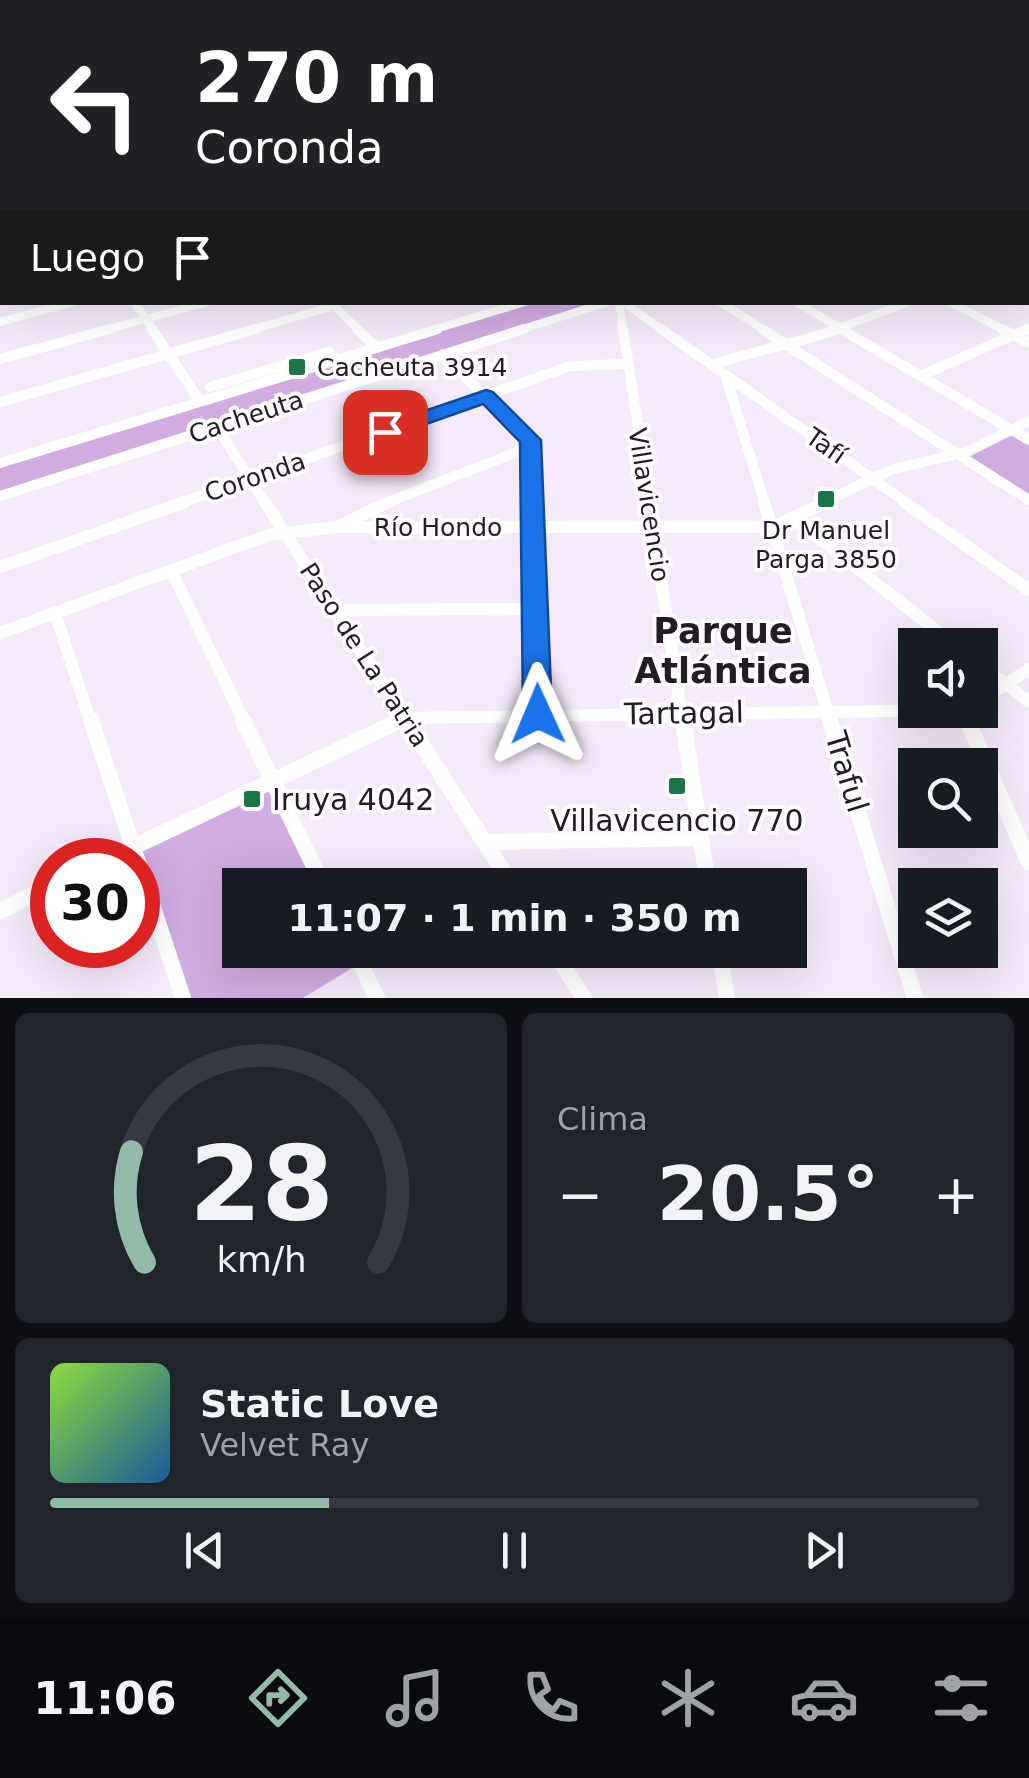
<!DOCTYPE html>
<html lang="es">
<meta charset="utf-8">
<style>
:root{--surface:#171b24;--page:#20242c;--text:#f1f3f6;--muted:#9ea1a6;--line:#363941;--accent:#91baa7}
body{margin:0;font-family:"DejaVu Sans",sans-serif;background:var(--page);color:var(--text);height:100vh;display:flex;flex-direction:column;font-size:38px;white-space:nowrap}
*{box-sizing:border-box;margin:0}
p{font-size:32px;color:var(--muted)}
.icon{flex:none;width:55px;height:55px;fill:none;stroke:currentColor;stroke-width:2;stroke-linecap:round;stroke-linejoin:round}
.map{position:relative;height:998px;overflow:hidden}
.drawer{display:flex;flex-direction:column;gap:15px;padding:15px;background:#0d0f14;flex:1}
.drawer>*{flex:none}
.guide{position:absolute;left:0px;top:0px;width:1030px;height:305px;box-shadow:0 10px 40px #0002;background:#202124;color:#fff;overflow:hidden}
.tools{position:absolute;left:898px;top:628px;display:grid;gap:20px}
.tools a{display:grid;place-items:center;width:100px;height:100px;border-radius:0px;background:var(--surface);box-shadow:0 10px 40px #0002;font-size:50px}
.speed{position:absolute;left:30px;top:838px;display:flex;gap:20px;font-size:50px;font-weight:700;text-align:center}
.speed>*{display:grid;place-content:center;width:130px;height:130px;border-radius:50%;background:var(--surface);box-shadow:0 10px 40px #0002;line-height:1}
.speed .limit{border:15px solid #d22;background:#fff;color:#111}
.pin{position:absolute;display:grid;place-items:center;width:85px;height:85px;color:#fff;margin:-42px;border-radius:20px;box-shadow:0 5px 15px #0006}
.me{position:absolute;width:110px;margin:-55px;rotate:359deg;stroke-linejoin:round;filter:drop-shadow(0 0 8px #0008)}
.turn{display:flex;align-items:center;gap:35px;height:210px;padding:0 30px;font-size:45px}
.turn .icon{width:130px;height:130px;stroke-width:2.5}
.turn b{display:block;font-size:70px;line-height:85px}
.then{display:flex;align-items:center;height:95px;padding:0 30px;background:#0003;gap:20px;font-size:38px}
.big{font-size:75px;font-weight:700;line-height:1.1}
.drawer .widget{flex:1;display:flex;flex-direction:column;justify-content:center;gap:15px;min-width:0;padding:0 35px;border-radius:15px;background:var(--page)}
.drawer .dial{align-items:center;gap:0}
.dial svg{height:260px;overflow:visible;fill:none;stroke:var(--line);stroke-width:7;stroke-linecap:round;text-anchor:middle}
.dial text{fill:var(--text);stroke:none}
.song{display:flex;align-items:center;gap:30px}
.cover{width:120px;height:120px;border-radius:15px;background:linear-gradient(135deg,hsl(90 70% 55%),hsl(210 70% 35%))}
.played{height:10px;border-radius:5px;background:linear-gradient(90deg,var(--accent) 30%,var(--line) 30%)}
.keys{display:flex;justify-content:space-around;direction:ltr}
.heat{display:flex;justify-content:space-between;align-items:center;font-size:55px;direction:ltr}
.drawer .tiles{flex:1;display:grid;gap:15px;grid-template-columns:1fr 1fr}
.widget:last-child{grid-column:span 2}
.trip{position:absolute;left:222px;top:868px;width:585px;height:100px;border-radius:0px;background:var(--surface);box-shadow:0 10px 40px #0002;font-weight:700;line-height:100px;text-align:center}
.tabs{display:flex;height:160px;justify-content:space-around;align-items:center;background:#090b0e;color:var(--muted)}
.tabs .icon{width:70px;height:70px}
.tabs .on{color:var(--accent)}
.tabs b{font-size:45px;color:var(--text)}
.map>svg:first-child{display:block}
</style>
<div class="map">
<svg width="1029" height="998" viewBox="0 0 1029 998">
<rect width="100%" height="100%" fill="#f5eafa"/>
<path fill="#d0ace1" d="M525,303H608L0,496V463Z
M1013,433L1029,442V496L966,457Z
M270,787L318,885H240V950H349L357,965L303,998H189L139,848Z"/>
<g fill="none" stroke-linecap="round" stroke-linejoin="round">
<path stroke="#fff" stroke-width="5" d="M546,0L557,2
M726,0L737,2
M843,0L854,2
M897,0L906,2
M946,0L955,2
M0,1L80,2
M100,2L112,0
M749,2L756,0
M826,2L834,0
M967,2L978,0
M0,45L2,37"/>
<path stroke="#fff" stroke-width="8" d="M134,302L154,331
M330,302L360,331
M619,302L623,331
M623,302L664,331
M720,302L766,331
M796,302L845,331
M950,302L1006,331
M0,322L74,302
M101,331L208,302
M246,331L334,306
M429,331L525,302
M516,331L608,302
M831,331L909,302
M1022,331L1029,328"/>
<path stroke="#fff" stroke-width="10" d="M152,329L200,401
M357,329L377,348
M623,329L650,504
M661,329L908,504
M762,329L1029,500
M841,329L1029,440
M1002,329L1029,343
M443,354L533,446L534,504
M0,359L110,329
M713,365C754,350 797,344 838,329
M725,374L765,504
M920,376L1027,329
M210,387L329,352L337,360
M0,402L255,329
M216,426L266,504
M0,463L438,329
M0,496L524,329
M178,504L570,366L627,364
M383,504L533,446
M820,504L893,469L967,452L1029,421"/>
<path stroke="#fff" stroke-width="12" d="M265,502L407,723
M534,502L537,714
M649,502L683,723
M764,502L831,723
M904,502L1029,590
M793,518L955,645
M339,526L389,502
M0,567L185,502
M171,570L245,723
M334,610L535,609
M55,613L91,723
M0,633L269,535L337,527H773L826,502
M980,664L1029,702
M980,701L1029,669
M962,710L968,723
M396,723L406,718L963,710"/>
<path stroke="#fff" stroke-width="16" d="M91,720L183,998
M243,720L323,885
M406,720L512,885
M683,720L708,885
M830,720L915,998
M967,720L1029,862
M484,842L701,838
M106,860L401,720
M0,911L52,885
M354,950L377,998
M553,950L584,998
M719,950L727,998"/>
<path fill="#fff" fill-rule="evenodd" d="M1028,5H1029V9H1028Z
M1028,101H1029V105H1028Z"/>
<g stroke="#807984" stroke-width="4">
<path id="rail" d="M486,0L498,2"/>
</g>
<use href="#rail" stroke="#fdfbfe" stroke-width="2.5" stroke-dasharray="5" stroke-linecap="butt"/>
</g>
<path fill="#1a73e8" stroke="#114b97" stroke-width="2.5" d="M486,390L493,392L541,440L552,714L548,723L538,726L527,723L523,714L520,442L483,404L392,436H377L374,432L377,427Z"/>
<g fill="#1c7447" stroke="#fdfbfe" stroke-width="4">
<rect x="287" y="357" width="20" height="20" rx="5"/>
<rect x="816" y="489" width="20" height="20" rx="5"/>
<rect x="667" y="776" width="20" height="20" rx="5"/>
<rect x="242" y="789" width="20" height="20" rx="5"/>
</g>
<g text-anchor="middle" dominant-baseline="central" stroke-width="8" stroke-linejoin="round" paint-order="stroke">
<g font-size="25" fill="#211d23" stroke="#fdfbfe" text-anchor="start">
<text x="317" y="367">Cacheuta 3914</text>
<text x="826" y="530" text-anchor="middle">Dr Manuel<tspan x="826" dy="29">Parga 3850</tspan></text>
</g>
<g font-size="25" fill="#211d23" stroke="#fdfbfe">
<text transform="translate(246 417) rotate(-18)">Cacheuta</text>
<text transform="translate(826 446) rotate(35)">Tafí</text>
<text transform="translate(255 477) rotate(-19)">Coronda</text>
<text transform="translate(649 505) rotate(81)">Villavicencio</text>
<text x="438" y="527">Río Hondo</text>
<text transform="translate(364 655) rotate(57)">Paso de La Patria</text>
</g>
<g font-size="30" fill="#211d23" stroke="#fdfbfe">
<text transform="translate(684 713) rotate(-1)">Tartagal</text>
<text transform="translate(847 772) rotate(73)">Traful</text>
</g>
<g font-size="30" fill="#211d23" stroke="#fdfbfe" text-anchor="start">
<text x="272" y="799">Iruya 4042</text>
<text x="677" y="820" text-anchor="middle">Villavicencio 770</text>
</g>
<g font-size="35" font-weight="bold" fill="#211d23" stroke="#fdfbfe">
<text x="723" y="631">Parque<tspan x="723" dy="40">Atlántica</tspan></text>
</g>
</g>
</svg>
<div class="tools">
<a><svg class="icon" aria-label="sound" viewBox="0 0 24 24"><path d="M4 9h4l5-4v14l-5-4H4zM17 9q2 3 0 6"/></svg></a>
<a><svg class="icon" aria-label="search" viewBox="0 0 24 24"><circle cx="10" cy="10" r="6"/><path d="M15 15l6 6"/></svg></a>
<a><svg class="icon" aria-label="layers" viewBox="0 0 24 24"><path d="M12 4l9 5-9 5-9-5zM3 14l9 5 9-5"/></svg></a>
</div>
<div class="speed"><div class="limit">30</div></div>
<div class="pin" style="left:385px;top:432px;background:#d93025"><svg class="icon" aria-label="arrive" viewBox="0 0 24 24"><path d="M6 21V4h12l-3 4 3 4H6"/></svg></div>
<svg class="me" style="left:538px;top:714px" viewBox="-20 -20 40 40"><path d="M0-17L14 15 0 8-14 15z" fill="#1a73e8" stroke="#fff" stroke-width="4"/></svg>
<div class="trip">11:07 · 1 min · 350 m</div>
<div class="guide">
<div class="turn"><svg class="icon" aria-label="left" viewBox="0 0 24 24"><path d="M17 20v-9H6M10 6l-5 5 5 5"/></svg><div><b>270 m</b>Coronda</div></div>
<div class="then">Luego<svg class="icon" aria-label="arrive" viewBox="0 0 24 24"><path d="M6 21V4h12l-3 4 3 4H6"/></svg></div>
</div>
</div>
<section class="drawer">
<div class="tiles">
<div class="widget dial"><svg viewBox="0 0 100 80">
<path d="M14 69A42 42 0 1 1 86 69"/>
<path d="M14 69A42 42 0 0 1 10 35" stroke="#91baa7"/>
<text x="50" y="56" font-size="32" font-weight="700">28</text>
<text x="50" y="72" font-size="11">km/h</text>
</svg></div>
<div class="widget"><p>Clima</p>
<div class="heat"><a>−</a><b class="big">20.5°</b><a>+</a></div>
</div>
<div class="widget">
<div class="song"><i class="cover"></i><div><b>Static Love</b><p>Velvet Ray</p></div></div>
<div class="played"></div>
<div class="keys"><svg class="icon" aria-label="previous" viewBox="0 0 24 24"><path d="M18 5L8 12l10 7zM5 5v14"/></svg><svg class="icon" aria-label="pause" viewBox="0 0 24 24"><path d="M8 5v14M16 5v14"/></svg><svg class="icon" aria-label="next" viewBox="0 0 24 24"><path d="M6 5l10 7-10 7zM19 5v14"/></svg></div>
</div>
</div>
</section>
<nav class="tabs">
<b>11:06</b>
<svg class="icon on" aria-label="directions" viewBox="0 0 24 24"><path d="M12 3l9 9-9 9-9-9zM9 14v-3h6M13 9l2 2-2 2"/></svg>
<svg class="icon" aria-label="music" viewBox="0 0 24 24"><path d="M9 18V5l10-2v13"/><circle cx="6" cy="18" r="3"/><circle cx="16" cy="16" r="3"/></svg>
<svg class="icon" aria-label="phone" viewBox="0 0 24 24"><path d="M5 4h4l2 5-3 2q2 4 5 5l2-3 5 2v4C11 20 4 13 5 4z"/></svg>
<svg class="icon" aria-label="climate" viewBox="0 0 24 24"><path d="M12 3v18M4 7l16 10M4 17L20 7"/></svg>
<svg class="icon" aria-label="car" viewBox="0 0 24 24"><path d="M5 17H2v-5l4-1 3-4h7l3 4 3 1v5h-3M9 17h6M6 11h13"/><circle cx="7" cy="17" r="2"/><circle cx="17" cy="17" r="2"/></svg>
<svg class="icon" aria-label="filters" viewBox="0 0 24 24"><path d="M4 7h16M4 17h16"/><circle cx="9" cy="7" r="2"/><circle cx="15" cy="17" r="2"/></svg>
</nav>
